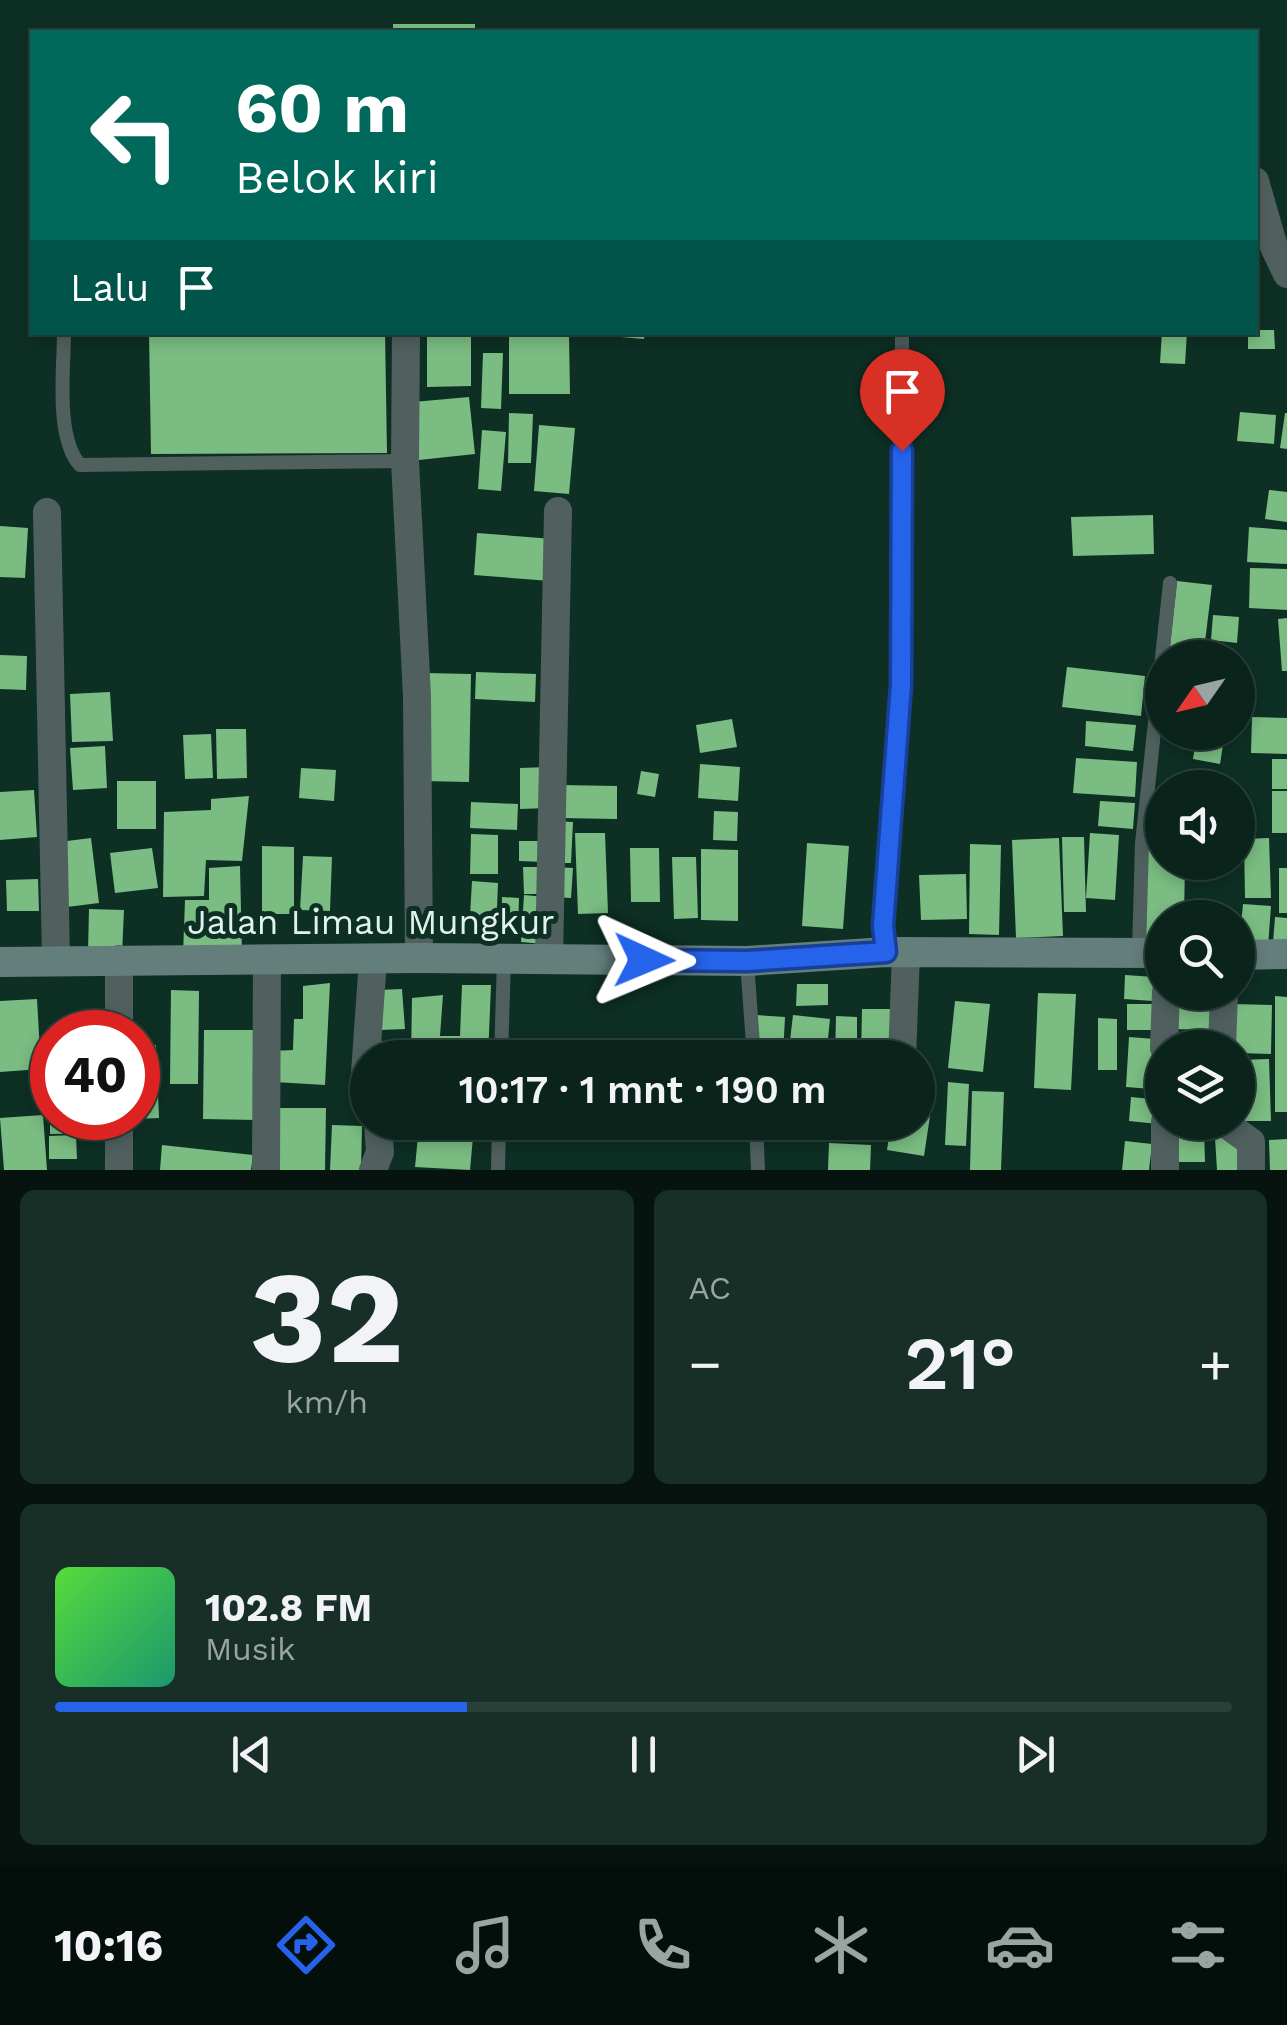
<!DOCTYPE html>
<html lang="id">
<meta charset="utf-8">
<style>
:root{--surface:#0a231b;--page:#182f28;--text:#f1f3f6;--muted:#99a4a3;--line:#2a403a;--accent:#2563eb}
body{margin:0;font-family:"Work Sans",sans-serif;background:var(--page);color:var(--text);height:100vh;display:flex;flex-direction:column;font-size:38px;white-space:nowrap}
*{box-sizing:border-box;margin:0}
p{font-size:32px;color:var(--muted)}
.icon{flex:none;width:55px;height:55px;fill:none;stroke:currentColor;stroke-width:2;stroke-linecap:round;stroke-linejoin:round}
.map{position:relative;height:1170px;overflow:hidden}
.details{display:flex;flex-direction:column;gap:20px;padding:20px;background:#06130f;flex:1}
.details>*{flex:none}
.banner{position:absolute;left:30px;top:30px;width:1228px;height:305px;border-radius:0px;box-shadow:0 5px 15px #0003,0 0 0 2px var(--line);background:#00695c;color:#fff;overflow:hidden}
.needle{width:65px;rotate:236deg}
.tools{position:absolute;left:1145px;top:640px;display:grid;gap:20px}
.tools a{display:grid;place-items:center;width:110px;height:110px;border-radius:50%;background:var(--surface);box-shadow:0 5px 15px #0003,0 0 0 2px var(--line);font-size:50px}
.speed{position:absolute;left:30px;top:1010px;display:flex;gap:20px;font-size:50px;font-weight:700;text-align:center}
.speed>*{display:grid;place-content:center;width:130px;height:130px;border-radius:50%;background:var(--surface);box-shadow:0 5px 15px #0003,0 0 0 2px var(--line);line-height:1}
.speed .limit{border:15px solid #d22;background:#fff;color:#111}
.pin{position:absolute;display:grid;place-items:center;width:85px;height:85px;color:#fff;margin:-102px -42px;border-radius:50% 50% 50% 0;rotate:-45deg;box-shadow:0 0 10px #0007}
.pin .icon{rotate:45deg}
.me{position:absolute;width:110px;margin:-55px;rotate:91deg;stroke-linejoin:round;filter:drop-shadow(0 0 8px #0008)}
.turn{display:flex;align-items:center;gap:35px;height:210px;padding:0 40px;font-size:45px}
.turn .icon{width:130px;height:130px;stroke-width:2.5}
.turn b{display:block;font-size:70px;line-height:85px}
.then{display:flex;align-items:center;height:95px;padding:0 40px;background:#0003;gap:20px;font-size:38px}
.big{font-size:75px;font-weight:600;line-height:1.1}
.details .tile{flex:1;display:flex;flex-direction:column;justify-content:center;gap:15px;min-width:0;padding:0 35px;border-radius:15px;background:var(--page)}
.details .dial{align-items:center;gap:0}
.dial b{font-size:130px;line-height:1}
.song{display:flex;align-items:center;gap:30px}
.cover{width:120px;height:120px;border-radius:15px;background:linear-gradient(135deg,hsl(110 70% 55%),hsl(160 70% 35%))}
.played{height:10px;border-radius:5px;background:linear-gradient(90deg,var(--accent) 35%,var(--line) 35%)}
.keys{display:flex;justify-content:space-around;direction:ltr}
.heat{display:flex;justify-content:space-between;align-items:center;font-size:55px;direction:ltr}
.details .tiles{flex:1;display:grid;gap:20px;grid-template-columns:1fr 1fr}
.tile:last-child{grid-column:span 2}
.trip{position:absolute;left:350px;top:1040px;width:585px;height:100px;border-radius:50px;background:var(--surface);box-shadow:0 5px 15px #0003,0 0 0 2px var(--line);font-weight:600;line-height:100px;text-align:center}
.dock{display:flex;height:160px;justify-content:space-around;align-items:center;background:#040e0b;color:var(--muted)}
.dock .icon{width:70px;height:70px}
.dock .on{color:var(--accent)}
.dock b{font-size:45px;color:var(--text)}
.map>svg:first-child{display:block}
</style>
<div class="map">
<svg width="1287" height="1170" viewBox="0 0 1287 1170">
<rect width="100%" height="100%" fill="#0d2f24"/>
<path fill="#7abc82" d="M393,24H475V32H393Z
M1255,330H1274L1275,349H1248V332Z
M149,332H385L387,453L151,454Z
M427,332H471V386L427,387Z
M599,332H645L644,339L598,335Z
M1162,332H1187L1185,364L1160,363Z
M509,336H569L570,394H509Z
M483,353H503L501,409L481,408Z
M469,397L475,454L419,460L413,402Z
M1240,412L1276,415L1274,444L1237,441Z
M509,413L533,414L531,463H508Z
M1285,413H1287V449L1280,448Z
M539,425L575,428L569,494L534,491Z
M482,430L506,432L501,491L478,489Z
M1269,490L1287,492V522L1265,519Z
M1153,515L1154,554L1073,556L1071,517Z
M0,526L28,528L25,578L0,577Z
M1249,527L1287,530V564L1247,562Z
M477,533L553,539L550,581L474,575Z
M1250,568L1287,569V610L1249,608Z
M1177,581L1212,585L1203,658L1169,655Z
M1213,615L1239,617L1237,643L1211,640Z
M1287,618V671H1282L1278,619Z
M0,655L27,656L26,690L0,689Z
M1067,667L1145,676L1141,716L1062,707Z
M476,672L536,674L535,702L475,699Z
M424,673L471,674L469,782L422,781Z
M110,692L113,741L72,742L70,694Z
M1252,717L1287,718V754L1251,753Z
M732,719L737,747L700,753L696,725Z
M1086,721L1136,725L1133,751L1085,746Z
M216,729H246L247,778L217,779Z
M1197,732H1225L1220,764L1193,759Z
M211,734L213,778L185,779L183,735Z
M105,746L107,788L73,790L70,748Z
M1076,758L1137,762L1135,797L1073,793Z
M1272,759H1287V789H1272Z
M700,764L740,767L738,801L698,798Z
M548,767V808L520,809V768Z
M301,768L336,770L334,801L299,798Z
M641,771L659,774L655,797L637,794Z
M117,781H156V829H117Z
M561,785L617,786V819L560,818Z
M34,790L37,837L0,840V792Z
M1272,791H1287V833H1272Z
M249,796L242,861L206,860L204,896L163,897L164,812L211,810V799Z
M1100,801L1135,803L1133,829L1098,826Z
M471,802L518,804L517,830L470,828Z
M714,811L738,812L737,841L713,840Z
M556,821L573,822L571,863H554Z
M575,833H605L608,913L578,914Z
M1090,833L1119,835L1115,900L1086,898Z
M471,834L498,835V874H470Z
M1062,837H1084L1086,912H1064Z
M91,838L99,903L67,907L59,842Z
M1059,838L1063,936L1016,938L1012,840Z
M1269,838L1271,898H1245L1244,839Z
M519,841H545V862L519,861Z
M1146,842H1162V862H1185L1184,918H1162V944H1144Z
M807,843L849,846L843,929L802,926Z
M970,844L1001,845L999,935L969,934Z
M262,846L294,847V914H262Z
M152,848L158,888L115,893L110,853Z
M630,848H659L660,902H631Z
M701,849L738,850V921L701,920Z
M303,856L332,857L330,911L300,910Z
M672,857H696L698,918L674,919Z
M240,866L242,954L183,955L185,900H209V868Z
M523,867H546L547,894H524Z
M555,867L573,868L571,898L554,897Z
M1279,868H1287V913H1279Z
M966,874L967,919L921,920L919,875Z
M38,879L39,911H7L6,880Z
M472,881L498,883L496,935L469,933Z
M524,895L546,897L543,944L521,942Z
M502,897L519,898L518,931L501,930Z
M1243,904L1271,906L1268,947L1239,945Z
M89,909L124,910L122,954L88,952Z
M1275,917L1287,918V945L1273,943Z
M1125,975L1155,977L1153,1001L1124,999Z
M330,983L325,1085L274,1082L272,1051L293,1050L294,1019H303V986Z
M797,984H828V1005L796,1006Z
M462,985H491L488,1058H411L412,998L443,995L440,1036H460Z
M402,989L405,1029L380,1030L378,990Z
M171,990L199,991L198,1084H170Z
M1171,992H1214V1030L1171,1029Z
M1038,993L1076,994L1071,1090L1034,1088Z
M1275,996L1287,997V1112H1275Z
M37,999L41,1069L0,1072V1001Z
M955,1001L990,1004L983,1072L948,1068Z
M1127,1004H1152V1030H1127Z
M1232,1004L1272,1005L1271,1054L1238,1053V1048H1231Z
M862,1009H892L891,1058H861Z
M756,1015L785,1017L783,1056L754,1053Z
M793,1015L830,1019L826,1058H788Z
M836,1016L857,1017V1058H835Z
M1098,1018L1117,1019V1070H1098Z
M204,1030H256V1120L203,1119Z
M1129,1037L1155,1039L1152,1089L1126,1087Z
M1174,1038L1214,1040V1048H1173Z
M379,1041H402V1058H379Z
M138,1045H156L159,1118L138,1119Z
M1269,1059L1271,1121H1238V1060Z
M948,1082L969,1084L966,1146L945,1145Z
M972,1091L1004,1092L1001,1170H970Z
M918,1093L933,1096L924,1156L887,1150L891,1122H918Z
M1131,1097L1161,1100L1158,1124L1129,1121Z
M268,1108H326L325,1170H268Z
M43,1115L47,1170H4L0,1118Z
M50,1118H112V1133L50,1134Z
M448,1122L474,1126L470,1170L415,1167L418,1136L445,1138Z
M820,1122H851L850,1140L819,1137Z
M332,1125L362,1126L361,1170H330Z
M1171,1129H1204L1205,1162H1171Z
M76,1135L77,1159H49V1136Z
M1242,1136L1243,1170H1217L1215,1138Z
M1287,1139V1170H1270L1269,1140Z
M1125,1141L1152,1144L1149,1170H1122Z
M829,1143L871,1145L870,1170H828Z
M162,1145L253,1155L251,1170H160Z"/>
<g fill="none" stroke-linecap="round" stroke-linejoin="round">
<path stroke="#4f605e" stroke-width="14" d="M64,332C64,369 55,437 80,465L405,461
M886,951L883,925L901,685L902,332
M1139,951L1142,843L1170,583
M747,962L754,1058
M501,1058L504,959
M756,1122L758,1170
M498,1170L499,1122"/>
<path stroke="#4f605e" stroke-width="28" d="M1255,181L1274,247L1287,274
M406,332L405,461L417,696L419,958
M47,512L56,960
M549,959L558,511
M119,1032V959
M1164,1048L1166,992
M1222,1048L1224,992
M902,1058L906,953
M368,1086L365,1073L373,960
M1165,1122V1170
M1223,1122L1251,1142V1170
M119,1170V1118
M266,1170L267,959
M373,1170L380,1152L378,1122"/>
<path stroke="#647e7c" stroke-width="30" d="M1238,955L1287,954
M0,962L419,958L747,961L886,952L1162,953"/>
</g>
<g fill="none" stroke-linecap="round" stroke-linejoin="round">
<g stroke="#184099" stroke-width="25">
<path id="route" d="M644,960L747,961L886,952L883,926L901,685L902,451"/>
</g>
<use href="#route" stroke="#2563eb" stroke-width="18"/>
</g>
<g text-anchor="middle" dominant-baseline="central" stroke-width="10" stroke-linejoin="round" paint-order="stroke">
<g font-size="35" fill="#e0f3eb" stroke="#0d2f24">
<text x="371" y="922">Jalan Limau Mungkur</text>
</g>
</g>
</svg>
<div class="tools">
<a><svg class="needle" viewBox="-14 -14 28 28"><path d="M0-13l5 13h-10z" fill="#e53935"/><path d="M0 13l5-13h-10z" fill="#99a4a3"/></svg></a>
<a><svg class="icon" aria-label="sound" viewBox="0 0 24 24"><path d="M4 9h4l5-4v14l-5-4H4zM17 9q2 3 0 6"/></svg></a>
<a><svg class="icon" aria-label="search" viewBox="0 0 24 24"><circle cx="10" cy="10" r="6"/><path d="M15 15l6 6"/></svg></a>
<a><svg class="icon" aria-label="layers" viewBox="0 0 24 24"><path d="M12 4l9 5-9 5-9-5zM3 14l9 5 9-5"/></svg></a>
</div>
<div class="speed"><div class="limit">40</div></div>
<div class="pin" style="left:902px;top:451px;background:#d93025"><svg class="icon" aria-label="arrive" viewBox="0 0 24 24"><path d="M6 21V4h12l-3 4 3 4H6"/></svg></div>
<svg class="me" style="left:644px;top:960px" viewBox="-20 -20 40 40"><path d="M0-17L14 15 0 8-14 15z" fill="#2563eb" stroke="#fff" stroke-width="4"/></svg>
<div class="trip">10:17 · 1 mnt · 190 m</div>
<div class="banner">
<div class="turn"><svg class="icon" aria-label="left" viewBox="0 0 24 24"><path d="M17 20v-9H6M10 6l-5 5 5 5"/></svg><div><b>60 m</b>Belok kiri</div></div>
<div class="then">Lalu<svg class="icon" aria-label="arrive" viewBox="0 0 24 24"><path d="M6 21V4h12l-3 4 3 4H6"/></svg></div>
</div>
</div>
<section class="details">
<div class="tiles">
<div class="tile dial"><b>32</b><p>km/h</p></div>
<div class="tile"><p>AC</p>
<div class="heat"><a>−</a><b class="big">21°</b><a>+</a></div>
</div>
<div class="tile">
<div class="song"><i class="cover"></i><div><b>102.8 FM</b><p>Musik</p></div></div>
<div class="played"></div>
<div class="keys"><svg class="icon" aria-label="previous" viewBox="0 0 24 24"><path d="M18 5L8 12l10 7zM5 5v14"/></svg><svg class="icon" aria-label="pause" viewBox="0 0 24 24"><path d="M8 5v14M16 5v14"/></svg><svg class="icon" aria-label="next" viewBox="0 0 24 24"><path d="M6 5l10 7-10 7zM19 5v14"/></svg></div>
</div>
</div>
</section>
<nav class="dock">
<b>10:16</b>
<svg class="icon on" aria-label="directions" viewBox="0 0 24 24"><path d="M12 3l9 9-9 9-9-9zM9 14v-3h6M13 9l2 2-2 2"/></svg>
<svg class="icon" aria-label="music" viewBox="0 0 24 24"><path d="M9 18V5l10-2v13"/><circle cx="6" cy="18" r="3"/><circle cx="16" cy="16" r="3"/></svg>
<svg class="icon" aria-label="phone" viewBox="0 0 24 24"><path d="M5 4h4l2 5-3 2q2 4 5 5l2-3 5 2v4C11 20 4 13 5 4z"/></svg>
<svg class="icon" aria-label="climate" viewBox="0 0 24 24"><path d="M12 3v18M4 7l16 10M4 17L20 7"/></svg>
<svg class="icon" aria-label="car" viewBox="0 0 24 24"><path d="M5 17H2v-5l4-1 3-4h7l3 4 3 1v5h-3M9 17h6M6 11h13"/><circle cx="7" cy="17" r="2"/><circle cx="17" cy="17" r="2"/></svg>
<svg class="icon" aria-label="filters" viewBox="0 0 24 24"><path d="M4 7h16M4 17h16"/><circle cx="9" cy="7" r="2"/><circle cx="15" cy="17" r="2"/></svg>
</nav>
